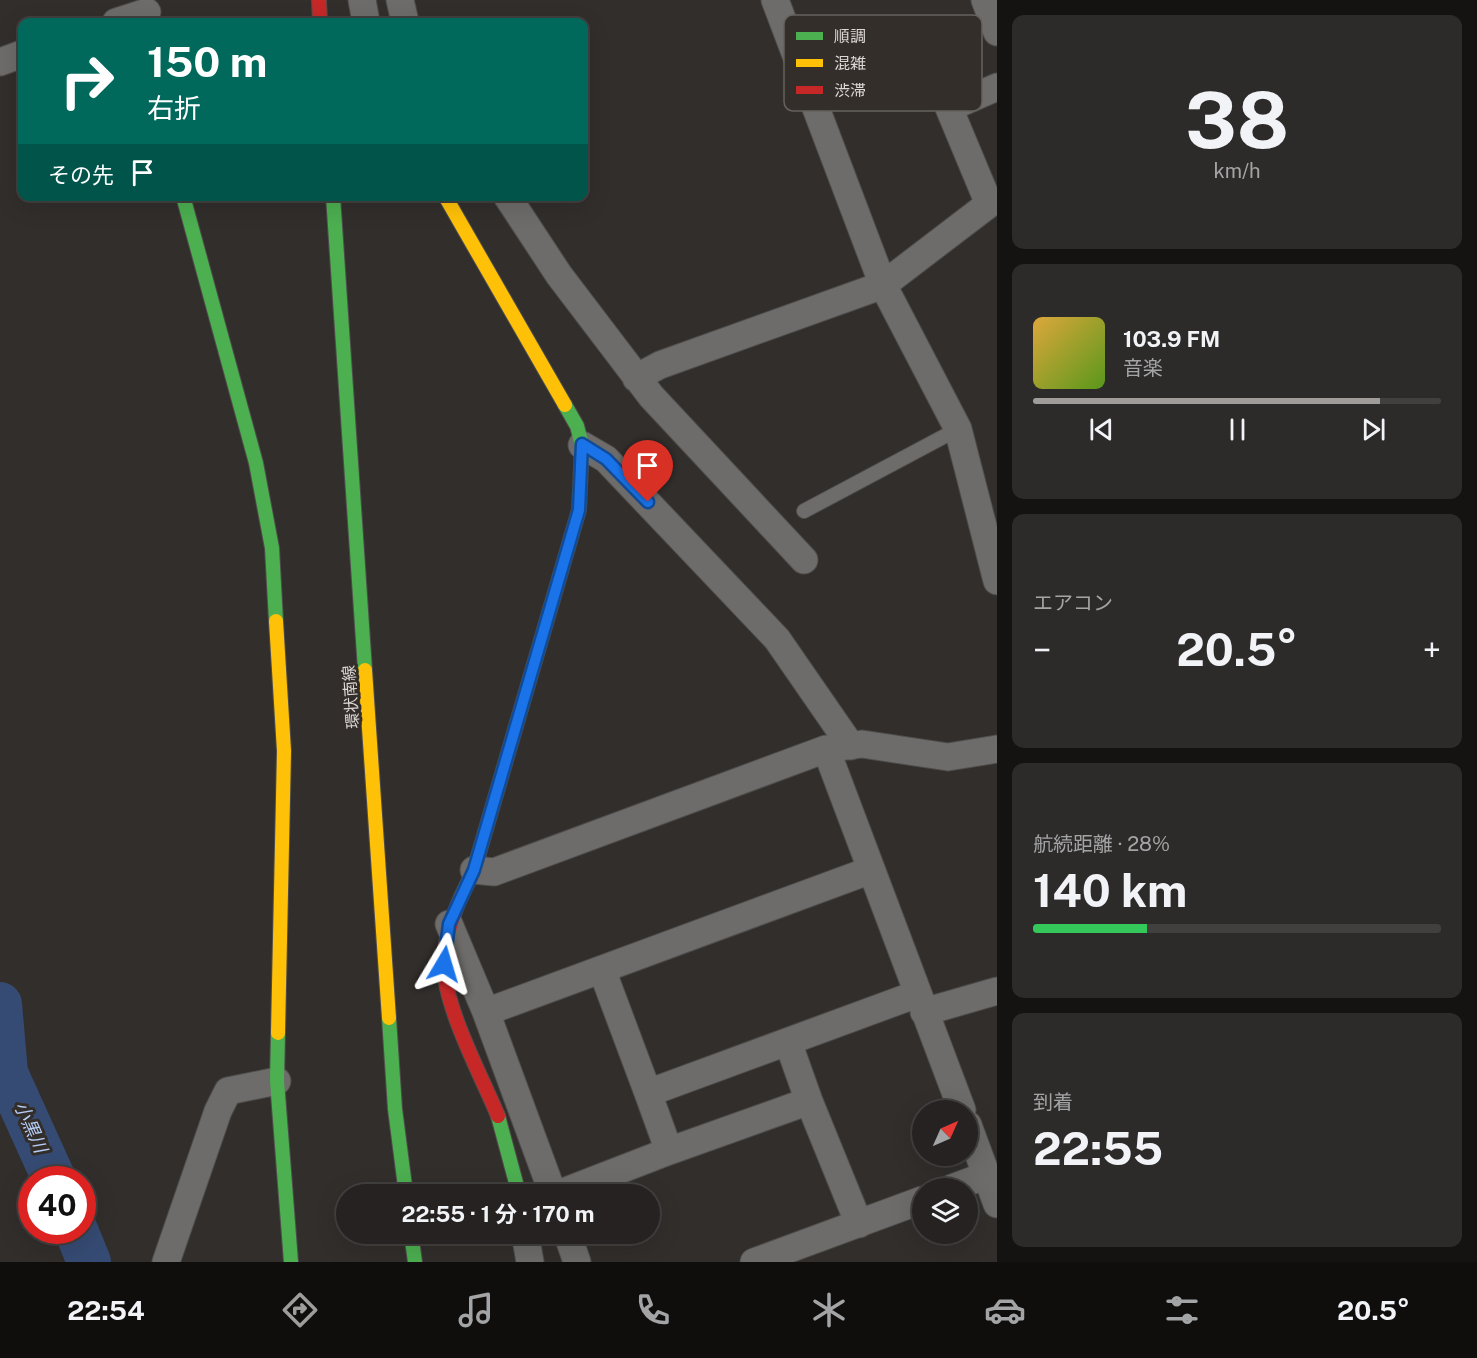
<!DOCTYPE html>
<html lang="ja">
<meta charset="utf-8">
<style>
:root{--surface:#252221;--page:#2d2a2a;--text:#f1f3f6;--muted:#a3a4a5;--line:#423f3f;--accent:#a09c9a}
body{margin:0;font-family:"Public Sans","Noto Sans JP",sans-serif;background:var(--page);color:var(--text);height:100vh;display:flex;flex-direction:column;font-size:22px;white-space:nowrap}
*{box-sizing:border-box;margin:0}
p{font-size:20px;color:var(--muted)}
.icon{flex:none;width:33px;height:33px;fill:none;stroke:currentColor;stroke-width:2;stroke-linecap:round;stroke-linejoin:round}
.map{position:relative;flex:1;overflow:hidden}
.side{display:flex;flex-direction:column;gap:15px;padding:15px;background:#141312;width:480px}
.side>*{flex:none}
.hud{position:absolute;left:18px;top:18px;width:570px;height:183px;border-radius:12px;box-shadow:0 6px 24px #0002,0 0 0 2px var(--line);background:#00695c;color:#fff;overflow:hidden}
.needle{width:39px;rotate:45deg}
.tools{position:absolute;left:912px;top:1100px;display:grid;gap:12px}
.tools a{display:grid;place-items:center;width:66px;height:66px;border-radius:50%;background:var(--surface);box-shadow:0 6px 24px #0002,0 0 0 2px var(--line);font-size:30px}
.speed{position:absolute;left:18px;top:1166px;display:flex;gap:12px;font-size:30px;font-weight:700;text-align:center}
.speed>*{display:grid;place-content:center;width:78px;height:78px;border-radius:50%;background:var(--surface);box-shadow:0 6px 24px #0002,0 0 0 2px var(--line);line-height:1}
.speed .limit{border:9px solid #d22;background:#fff;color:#111}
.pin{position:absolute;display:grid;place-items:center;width:51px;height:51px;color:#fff;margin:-62px -26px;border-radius:50% 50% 50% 0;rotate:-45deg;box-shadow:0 0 6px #0007}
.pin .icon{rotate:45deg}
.me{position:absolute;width:66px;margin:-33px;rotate:7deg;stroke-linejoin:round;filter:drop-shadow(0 0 4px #0008)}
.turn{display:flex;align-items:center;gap:21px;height:126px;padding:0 30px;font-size:27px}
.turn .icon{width:78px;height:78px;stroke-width:2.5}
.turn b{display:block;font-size:42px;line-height:51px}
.then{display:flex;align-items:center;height:57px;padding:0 30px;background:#0003;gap:12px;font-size:22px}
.big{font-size:45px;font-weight:700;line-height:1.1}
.side .card{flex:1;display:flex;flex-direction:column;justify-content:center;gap:9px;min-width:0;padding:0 21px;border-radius:12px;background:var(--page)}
.side .dial{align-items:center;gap:0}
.dial b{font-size:78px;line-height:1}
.song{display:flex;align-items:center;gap:18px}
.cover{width:72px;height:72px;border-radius:9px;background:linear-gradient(135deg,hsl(40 70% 55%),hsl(90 70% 35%))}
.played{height:6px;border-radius:3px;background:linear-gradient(90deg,var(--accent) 85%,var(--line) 85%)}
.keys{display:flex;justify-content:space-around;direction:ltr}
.heat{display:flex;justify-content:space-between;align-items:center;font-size:33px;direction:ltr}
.charge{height:9px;border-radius:4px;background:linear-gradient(90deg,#34c759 28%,var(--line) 0)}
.trip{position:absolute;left:336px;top:1184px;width:324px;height:60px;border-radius:30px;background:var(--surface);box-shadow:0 6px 24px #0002,0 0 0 2px var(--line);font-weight:700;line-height:60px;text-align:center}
.tab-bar{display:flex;height:96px;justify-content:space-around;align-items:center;background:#0f0e0d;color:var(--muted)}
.tab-bar .icon{width:42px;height:42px}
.tab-bar .current{color:var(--accent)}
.tab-bar b{font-size:27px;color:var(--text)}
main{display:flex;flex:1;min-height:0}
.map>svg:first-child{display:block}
</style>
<main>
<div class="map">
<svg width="997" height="1262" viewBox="0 0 997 1262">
<rect width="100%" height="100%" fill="#312e2c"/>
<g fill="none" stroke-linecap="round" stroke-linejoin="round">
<path stroke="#364b73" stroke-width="44" d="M0,1004L6,1073L54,1179
M76,1230L89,1262"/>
<g stroke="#4f4d4b" stroke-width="16">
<path id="lane" d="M804,511L958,429"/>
</g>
<g stroke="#4f4d4b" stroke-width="29">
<path id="street" d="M362,0L366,22
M400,0L405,22
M775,0L883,285L958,429L997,581
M985,0L997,32
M116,22L147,12
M0,62L22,54
M507,196L559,275L651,396L804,560
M636,378L660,365L883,285L989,204L949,108L997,87
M582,445L606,459L777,639L851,746
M826,749L962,1110
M474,870L494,872L826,749L862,744L948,757L997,749
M449,924L486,1012L553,1194
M602,970L648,1093
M486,1012L871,870
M924,1012L997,991
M788,1042L809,1101
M968,1125L997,1204
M669,1151L809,1101L859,1224
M952,1188L987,1175
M558,1194L669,1151L648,1093L917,994
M525,1233L530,1262
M567,1233L577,1262
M166,1262L218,1111L228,1091L277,1081
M754,1262L922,1200"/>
</g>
<g stroke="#4f4d4b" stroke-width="16">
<path id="fast" d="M183,196L256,463L272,548L276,621
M333,196L365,670
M461,897L474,870L579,510L582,445L577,426L565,405
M389,1018L395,1109L406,1194
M278,1033L277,1081L291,1262
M498,1116L519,1194
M411,1233L415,1262"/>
</g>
<g stroke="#4f4d4b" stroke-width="16">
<path id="slow" d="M445,196L565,405
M276,621L284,751L278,1033
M365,670L389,1018"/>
</g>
<g stroke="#4f4d4b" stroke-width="16">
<path id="jam" d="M319,0L320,22
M461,897C451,919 444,940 444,964C444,1007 481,1075 498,1116"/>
</g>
<use href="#lane" stroke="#6d6c6a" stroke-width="14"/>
<use href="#street" stroke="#6d6c6a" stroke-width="27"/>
<use href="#fast" stroke="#4caf50" stroke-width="14"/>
<use href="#slow" stroke="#ffc107" stroke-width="14"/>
<use href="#jam" stroke="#c62828" stroke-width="14"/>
</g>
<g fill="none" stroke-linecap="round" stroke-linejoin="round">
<g stroke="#114b97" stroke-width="15">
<path id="route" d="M444,964L449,924L474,870L579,510L582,444L606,459L648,502"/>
</g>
<use href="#route" stroke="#1a73e8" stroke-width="10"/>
</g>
<g text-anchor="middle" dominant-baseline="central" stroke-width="6" stroke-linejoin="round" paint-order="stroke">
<g font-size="16" fill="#dbd8d5" stroke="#332e2a">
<text transform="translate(351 697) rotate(-94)">環状南線</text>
</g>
<g font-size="18" font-style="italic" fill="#b6cdf8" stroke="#332e2a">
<text transform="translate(31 1127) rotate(66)">小黒川</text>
</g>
</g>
<rect x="784" y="15" width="198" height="96" rx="9" fill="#332e2a" stroke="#65615d" stroke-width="1.5"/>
<rect x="796" y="32" width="27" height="8" fill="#4caf50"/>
<rect x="796" y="59" width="27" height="8" fill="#ffc107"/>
<rect x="796" y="86" width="27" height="8" fill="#c62828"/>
<g font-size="16" fill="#dbd8d5">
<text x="834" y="42">順調</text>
<text x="834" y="69">混雑</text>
<text x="834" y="96">渋滞</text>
</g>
</svg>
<div class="tools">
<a><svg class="needle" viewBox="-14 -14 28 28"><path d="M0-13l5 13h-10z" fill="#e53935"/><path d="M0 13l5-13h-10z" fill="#a3a4a5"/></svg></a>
<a><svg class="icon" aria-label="layers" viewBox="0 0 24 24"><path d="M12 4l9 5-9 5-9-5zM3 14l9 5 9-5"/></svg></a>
</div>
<div class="speed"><div class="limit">40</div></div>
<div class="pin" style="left:648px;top:502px;background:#d93025"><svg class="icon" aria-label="arrive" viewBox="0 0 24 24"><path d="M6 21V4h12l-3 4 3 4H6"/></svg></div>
<svg class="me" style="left:444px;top:964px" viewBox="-20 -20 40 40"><path d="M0-17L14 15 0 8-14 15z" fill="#1a73e8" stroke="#fff" stroke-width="4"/></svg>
<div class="trip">22:55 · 1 分 · 170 m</div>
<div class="hud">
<div class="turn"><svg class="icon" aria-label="right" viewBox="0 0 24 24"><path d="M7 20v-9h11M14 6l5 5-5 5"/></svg><div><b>150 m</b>右折</div></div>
<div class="then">その先<svg class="icon" aria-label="arrive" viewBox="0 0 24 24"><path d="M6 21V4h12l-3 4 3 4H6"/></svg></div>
</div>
</div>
<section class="side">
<div class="card dial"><b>38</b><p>km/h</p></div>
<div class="card">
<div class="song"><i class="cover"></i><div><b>103.9 FM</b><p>音楽</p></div></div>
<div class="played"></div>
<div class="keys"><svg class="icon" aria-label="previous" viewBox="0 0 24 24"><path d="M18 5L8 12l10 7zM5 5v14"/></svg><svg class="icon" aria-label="pause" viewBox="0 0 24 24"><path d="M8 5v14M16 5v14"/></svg><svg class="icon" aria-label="next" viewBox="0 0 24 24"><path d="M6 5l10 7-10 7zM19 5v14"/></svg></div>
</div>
<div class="card"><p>エアコン</p>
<div class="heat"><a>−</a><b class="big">20.5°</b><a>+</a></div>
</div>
<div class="card"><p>航続距離 · 28%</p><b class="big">140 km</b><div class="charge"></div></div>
<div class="card"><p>到着</p><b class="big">22:55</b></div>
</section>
</main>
<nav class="tab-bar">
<b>22:54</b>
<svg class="icon current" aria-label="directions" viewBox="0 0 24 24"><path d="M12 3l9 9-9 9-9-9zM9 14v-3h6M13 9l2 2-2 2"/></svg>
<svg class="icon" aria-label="music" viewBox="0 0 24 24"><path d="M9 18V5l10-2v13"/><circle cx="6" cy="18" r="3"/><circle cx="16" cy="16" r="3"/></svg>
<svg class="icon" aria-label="phone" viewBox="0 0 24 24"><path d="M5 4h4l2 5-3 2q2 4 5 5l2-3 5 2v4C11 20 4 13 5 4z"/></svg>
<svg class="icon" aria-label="climate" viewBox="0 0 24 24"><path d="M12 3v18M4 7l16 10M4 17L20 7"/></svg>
<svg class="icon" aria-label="car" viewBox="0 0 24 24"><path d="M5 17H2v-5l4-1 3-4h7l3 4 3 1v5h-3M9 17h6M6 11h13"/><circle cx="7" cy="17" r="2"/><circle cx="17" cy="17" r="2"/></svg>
<svg class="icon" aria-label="filters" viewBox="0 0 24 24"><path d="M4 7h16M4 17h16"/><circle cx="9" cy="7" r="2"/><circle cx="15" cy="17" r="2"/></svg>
<b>20.5°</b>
</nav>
